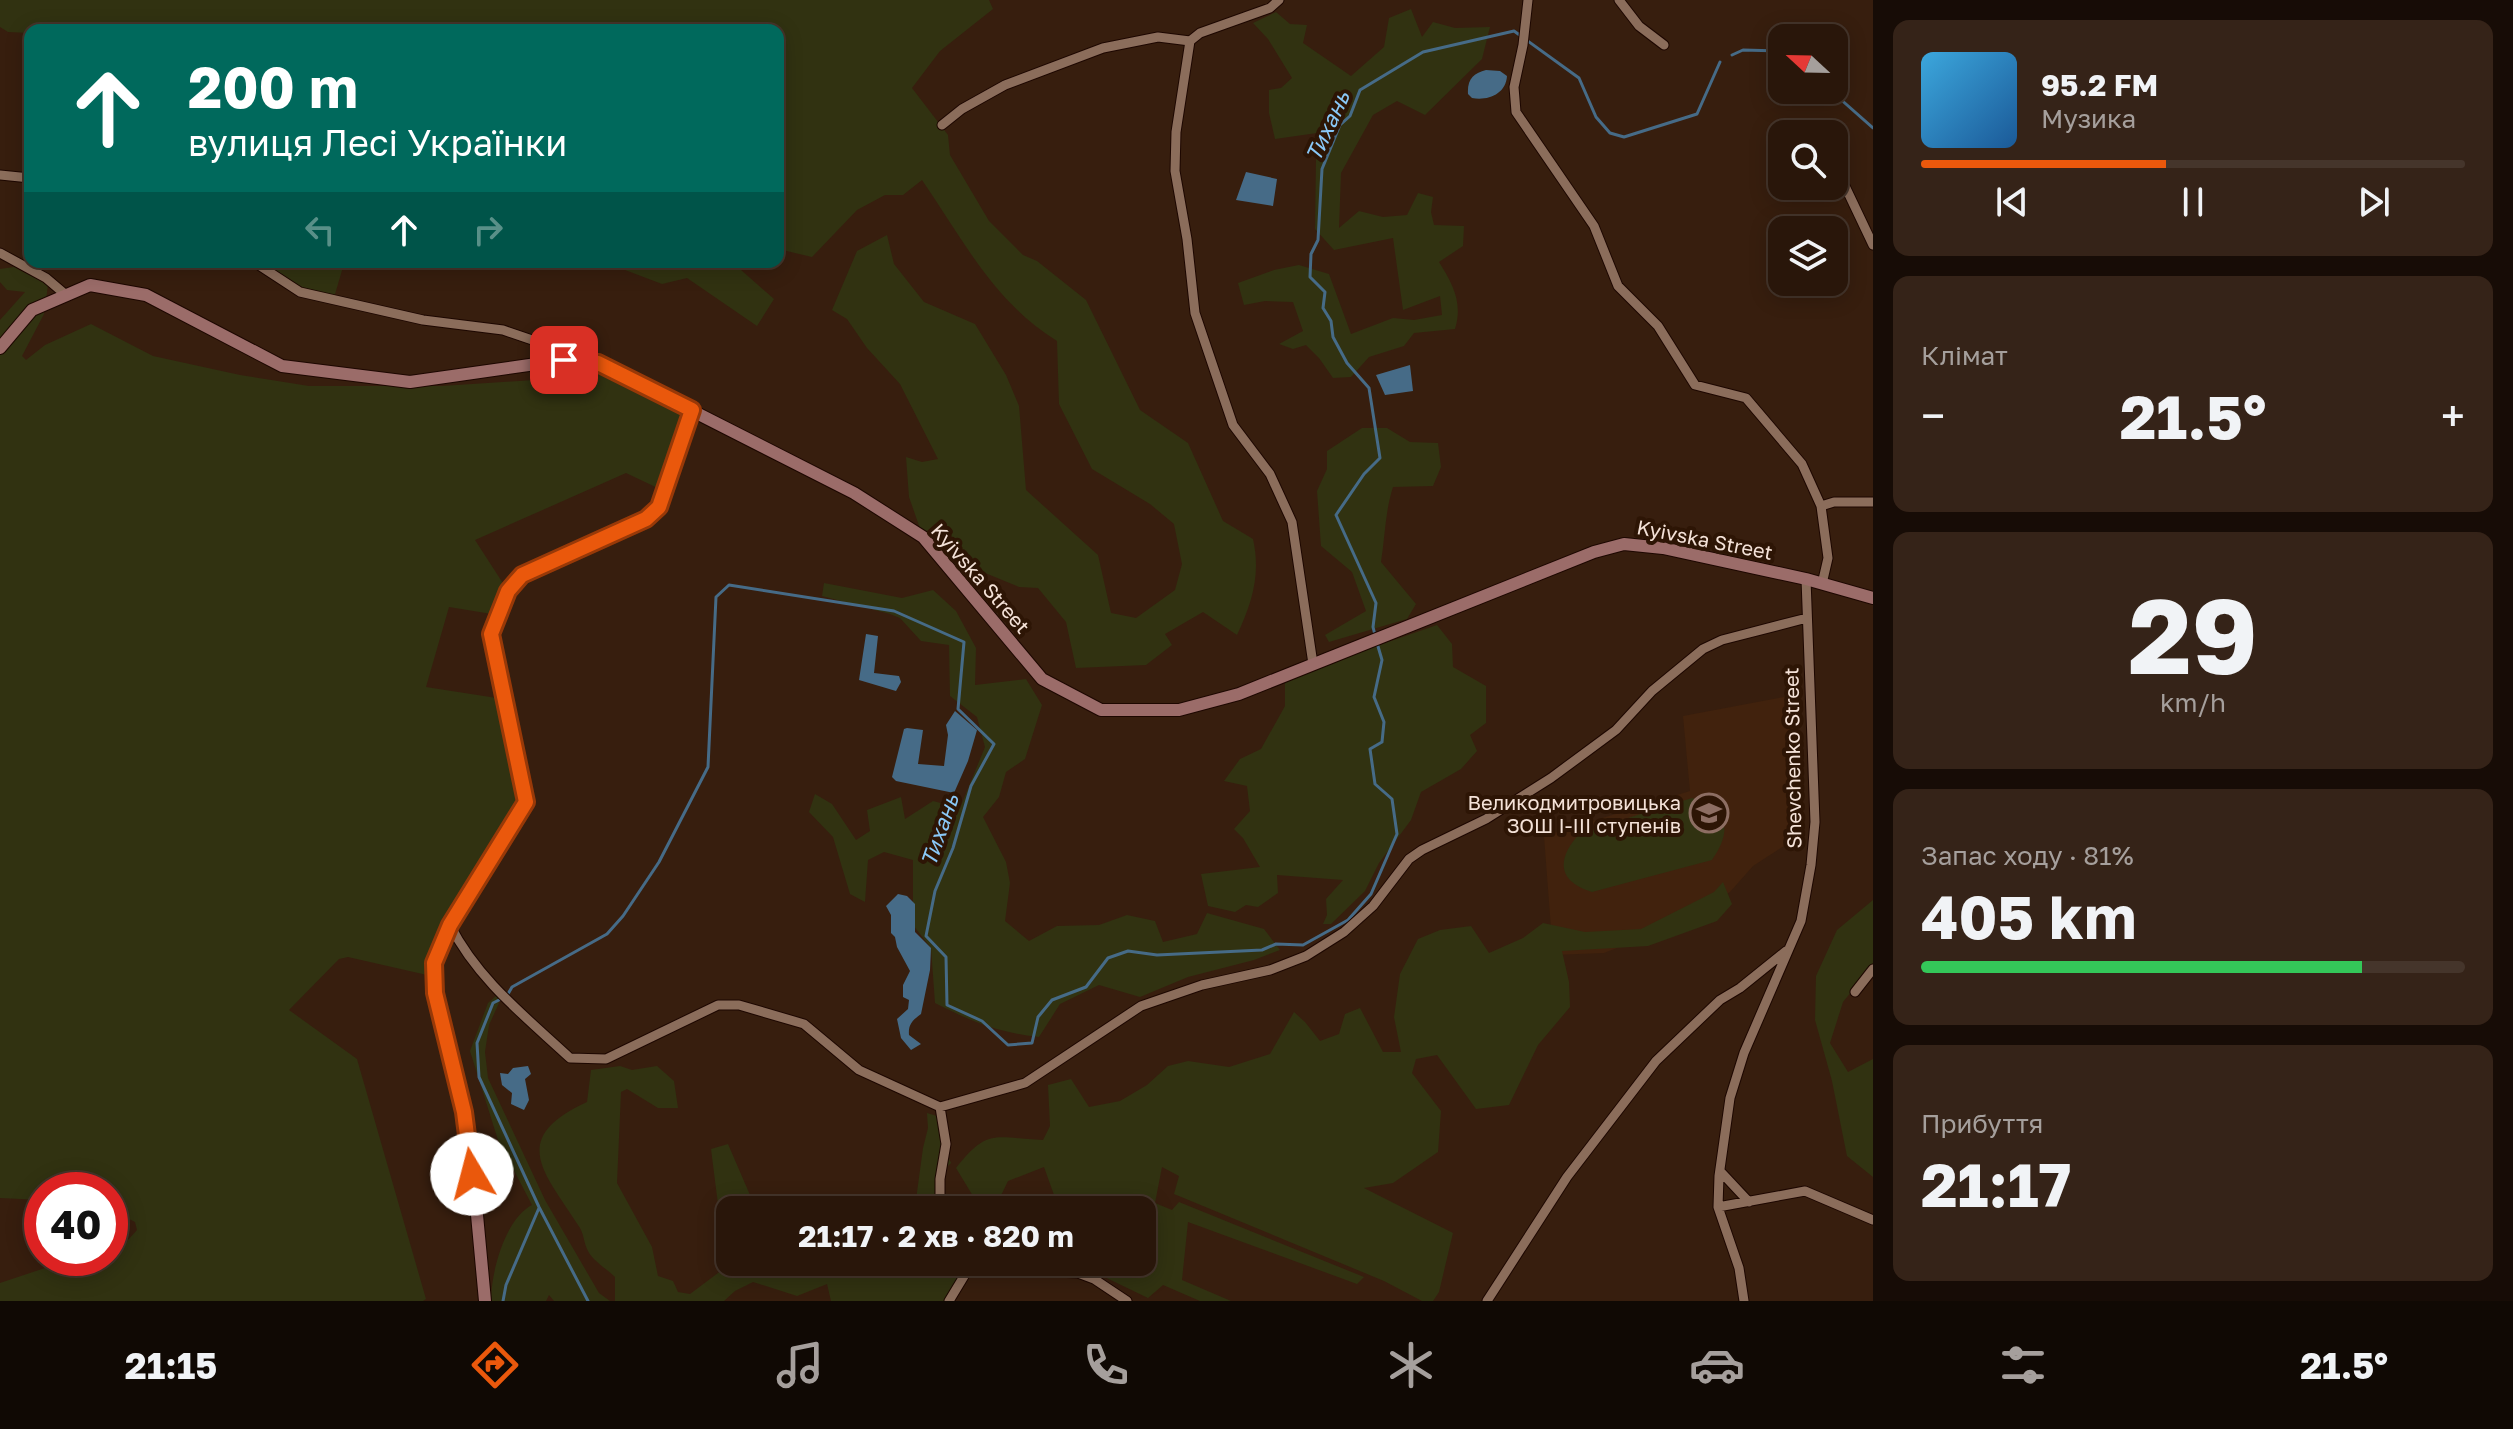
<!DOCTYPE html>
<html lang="uk">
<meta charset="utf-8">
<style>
:root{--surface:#29160a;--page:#352318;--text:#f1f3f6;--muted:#a59f9c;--line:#45352b;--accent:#ea580c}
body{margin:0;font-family:"Golos Text",sans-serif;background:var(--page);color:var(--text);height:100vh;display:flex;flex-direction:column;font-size:30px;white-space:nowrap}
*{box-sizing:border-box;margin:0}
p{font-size:26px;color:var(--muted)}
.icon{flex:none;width:44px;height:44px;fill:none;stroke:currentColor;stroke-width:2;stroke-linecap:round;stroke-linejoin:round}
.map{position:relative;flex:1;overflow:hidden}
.side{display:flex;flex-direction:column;gap:20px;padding:20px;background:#170c06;width:640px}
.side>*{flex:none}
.top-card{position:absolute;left:24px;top:24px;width:760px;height:244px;border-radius:16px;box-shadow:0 4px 20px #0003,0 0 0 2px var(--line);background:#00695c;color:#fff;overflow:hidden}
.needle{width:52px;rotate:292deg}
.buttons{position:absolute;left:1768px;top:24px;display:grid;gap:16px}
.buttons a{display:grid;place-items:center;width:80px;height:80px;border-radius:16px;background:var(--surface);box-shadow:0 4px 20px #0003,0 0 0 2px var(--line);font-size:40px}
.speed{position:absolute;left:24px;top:1172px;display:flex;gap:16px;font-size:40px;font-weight:700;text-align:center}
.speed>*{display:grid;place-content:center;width:104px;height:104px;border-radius:50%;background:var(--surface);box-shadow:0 4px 20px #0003,0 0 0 2px var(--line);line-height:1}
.speed .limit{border:12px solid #d22;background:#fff;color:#111}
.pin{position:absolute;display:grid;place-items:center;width:68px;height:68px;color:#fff;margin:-34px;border-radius:16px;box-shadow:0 4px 12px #0006}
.me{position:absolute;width:88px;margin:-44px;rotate:352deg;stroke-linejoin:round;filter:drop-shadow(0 0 6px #0008)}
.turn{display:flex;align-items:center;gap:28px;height:168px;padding:0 32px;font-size:36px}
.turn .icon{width:104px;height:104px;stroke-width:2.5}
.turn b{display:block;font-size:56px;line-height:68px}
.lanes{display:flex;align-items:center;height:76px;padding:0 32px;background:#0003;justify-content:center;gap:40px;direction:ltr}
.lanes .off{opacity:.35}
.big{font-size:60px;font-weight:700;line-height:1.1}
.side .card{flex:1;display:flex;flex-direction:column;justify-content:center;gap:12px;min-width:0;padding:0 28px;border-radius:16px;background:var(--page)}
.side .dial{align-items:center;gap:0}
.dial b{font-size:104px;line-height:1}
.song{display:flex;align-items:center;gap:24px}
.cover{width:96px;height:96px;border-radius:12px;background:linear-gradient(135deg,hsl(200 70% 55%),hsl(210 70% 35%))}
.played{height:8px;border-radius:4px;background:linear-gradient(90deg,var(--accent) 45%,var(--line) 45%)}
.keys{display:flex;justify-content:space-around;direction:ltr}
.heat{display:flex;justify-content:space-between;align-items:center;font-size:44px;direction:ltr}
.charge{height:12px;border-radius:6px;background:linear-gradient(90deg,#34c759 81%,var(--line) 0)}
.trip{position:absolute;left:716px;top:1196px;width:440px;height:80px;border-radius:16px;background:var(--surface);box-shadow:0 4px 20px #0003,0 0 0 2px var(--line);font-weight:700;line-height:80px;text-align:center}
.tab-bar{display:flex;height:128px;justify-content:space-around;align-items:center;background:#100904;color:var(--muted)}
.tab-bar .icon{width:56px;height:56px}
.tab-bar .active{color:var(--accent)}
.tab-bar b{font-size:36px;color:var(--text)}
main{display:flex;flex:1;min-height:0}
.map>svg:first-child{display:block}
</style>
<main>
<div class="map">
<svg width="1873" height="1301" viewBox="0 0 1873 1301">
<rect width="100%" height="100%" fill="#371e0e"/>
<path fill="#41220d" d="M1794,695L1801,835L1753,866L1730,892L1658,932L1604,953L1553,955L1544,836L1690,791L1683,716Z"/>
<path fill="#313211" d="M0,0H989L993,9L940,51L912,88L948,135L950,155L989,221L1023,255L1037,261L1086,300L1140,410L1188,443L1223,521L1253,539C1261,574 1252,603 1237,635L1203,612L1165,634L1172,645L1146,665L1076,668L1066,622L1038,588L1019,587L939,554L923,537L909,497L906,457L922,462L938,459L900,384L867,348L847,319L832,310L857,251L887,235L894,264L924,302L975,324L1006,375L1019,406L1026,490L1098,555L1111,613L1136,618L1175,590L1182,564L1174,524L1150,504L1092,469L1059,404L1057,341C993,301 964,241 922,180L903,195H885L857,210L812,257L778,249V30H30V33L8,32L0,27Z
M1411,9L1422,37L1433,22L1455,28L1490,27L1482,59L1425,115L1397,101L1373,115L1341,173L1339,228L1359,211L1383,217L1407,215L1418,193L1433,197L1431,212L1434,225L1464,226L1463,246L1439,262C1453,284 1463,303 1455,329L1414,333L1404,346L1369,357L1351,377L1333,378L1319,358L1306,345L1293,349L1279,344L1303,331L1293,302L1265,301L1244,305L1238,283L1274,270L1299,265L1329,274L1351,334L1393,318L1414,320L1442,315L1440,296L1403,310L1393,238L1334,250L1315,229L1316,159L1331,131L1275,139L1269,113V90L1281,88L1292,78L1268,39L1253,23L1276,12L1290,24L1307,25L1303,43L1351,76L1384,47L1389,18Z
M254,262H354L343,267L333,301L300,292Z
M604,262H732L774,299L757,326L687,278L662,284Z
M14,267L48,285L44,314L22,356L26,360L45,345L91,324L153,356L240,375L309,386H442L549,379L564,360L598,363L692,410L664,491L626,473L475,540L508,591L498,615L449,607L426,687L503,699L526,802L427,975L348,957L339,959L289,1010L357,1059L426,1299L423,1301H0V1283L75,1258H110V1247L126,1242L137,1230L135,1222L110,1209V1190H42V1200L0,1198V320L25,292L7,290L0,282V269Z
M1362,428H1387L1410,442L1438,443L1441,467L1433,486L1393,487C1385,512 1385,537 1381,562L1416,604L1407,619L1329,642L1325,635L1366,611L1352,572L1321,546L1317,491L1327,469V451Z
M824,583L902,598L933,590L956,611L976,648L975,685L1026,679L1042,705L1025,759L1006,772L999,797L983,817L1006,862L1010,883L1005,921L1029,941L1057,926L1099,925L1127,915L1155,921L1163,942L1197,934L1207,913L1264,929L1280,950L1254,960L1188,977L1140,997L1099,985L1060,1004L1039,1037C996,1032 973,1022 935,1003L931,948L913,925V860L884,852L868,860L865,902L850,894L833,837L809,812L815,794L832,804L856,840L870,831L867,810L901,797L905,819L933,801L960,808L985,747L977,717L950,696L949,645L921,641L900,618L890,614L822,596Z
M1437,625L1452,644L1453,667L1486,686V723L1470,735L1477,751L1461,769L1421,792L1411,820L1379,863L1365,891L1331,924H1323L1327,915L1326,899L1343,880L1277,875L1278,893L1258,907L1246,905L1235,912L1208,906L1201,874L1260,867L1243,838L1234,829L1250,811L1247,786L1224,781L1240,759L1261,749L1285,706V682L1368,649Z
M1692,798C1728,809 1733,830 1712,860L1592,892C1556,881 1557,858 1580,833Z
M1723,882L1732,904L1717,921L1648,946L1562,951L1569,982L1570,1007L1538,1045L1509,1105L1476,1109L1437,1055L1416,1059L1412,1073L1441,1111L1438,1152L1393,1183L1364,1188L1453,1233L1439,1292L1433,1301H1422L1384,1281L1174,1194L1179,1176L1162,1167L1155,1203L1172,1210L1179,1202L1364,1277L1357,1284L1188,1222L1182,1280L1231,1301H1200L1163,1285L1148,1298L1090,1270L1080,1262H1142V1210H1050L1054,1195L1044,1167L1008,1181L994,1210L979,1206L956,1168C988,1127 995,1138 1043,1140L1050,1126L1048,1085L1071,1079L1089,1107L1120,1101L1147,1085L1168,1066L1188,1061L1229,1067L1270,1054L1294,1012L1305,1022L1320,1041L1339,1034L1345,1014L1360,1008L1383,1052H1401L1394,1017L1400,974L1418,939L1440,930L1471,926L1489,953L1523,938L1543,923L1585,932L1641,929L1714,892Z
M1873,900V965L1843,1002L1830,1043L1848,1072L1873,1059V1177L1847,1156L1832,1081L1815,1020L1816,976L1837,930Z
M497,995L499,1003L489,1025L485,1052L488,1078L545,1200L599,1293L610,1301H554L549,1295L546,1301H491C491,1272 505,1219 532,1205L498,1140L470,1051L488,1003Z
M620,1066L632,1070L657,1066L674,1081L678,1108H658L627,1089L621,1092L617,1183L652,1247L658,1276L673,1281L678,1292L690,1294L722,1270V1236L711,1149L728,1144L750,1195L830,1201L841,1210L874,1206L915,1207L923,1148L928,1128L927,1113L937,1116L941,1140L951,1163L935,1179L942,1210H730V1262H962L960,1274L944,1301H831L827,1284L797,1296L753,1282L735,1291L724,1301H615V1277C607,1269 593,1261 588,1251C584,1244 584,1235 580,1228C546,1174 506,1139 587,1102L591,1070Z"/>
<path fill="#466b87" d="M1486,70L1500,71L1507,76C1506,94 1488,101 1472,98L1468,94C1467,79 1474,73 1486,70Z
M1246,172L1277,179L1273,206L1236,200Z
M1410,365L1413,391L1385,395L1376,375Z
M866,634L878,636L874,673L899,676L901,682L896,691L859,680Z
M955,711L977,730L968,761L954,793L896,781L892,777L904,729L907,728L923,730L918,764L944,766L948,735L946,725Z
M898,894L907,896L915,904V932L931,948L930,970L921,1014C913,1020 908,1024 909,1035L921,1044L911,1050L901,1038L897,1019L908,1009L909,1000L903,997V985L910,971L897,947L895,937L891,933V915L886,906Z
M528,1066L531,1074L525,1079L529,1100L524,1110L511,1104L512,1093L502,1085L500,1073L508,1074L513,1068Z"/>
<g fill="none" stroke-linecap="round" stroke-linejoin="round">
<path stroke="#466b87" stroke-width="3" d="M1732,55L1743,50L1782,51
M1834,90L1838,97L1873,128
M1375,635L1373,627L1376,603L1336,515L1364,474L1380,458L1369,388L1347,363L1333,337L1331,321L1323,308L1325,292L1310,277L1311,254L1318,240L1322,169L1340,125L1350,116L1360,90L1423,52L1514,31L1579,78L1596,117L1610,133L1624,137L1697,114L1720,62
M508,994L512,987L607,934L623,916L659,862L708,767L716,597L729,585L894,611L964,642L958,709L994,744L971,786L953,848L935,891L926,936L946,957L947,1005L982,1021L1008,1045L1032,1043L1038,1017L1052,1000L1086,987L1108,958L1128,951L1157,955L1262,950L1276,944L1303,945L1348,920L1371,894L1397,834L1392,799L1375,784L1370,749L1382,742L1384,722L1374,697L1382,660L1377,643
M501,999L493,1003L477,1043L479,1077L539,1207L588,1301
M503,1301L506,1285L539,1208"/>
<g stroke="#1d0700" stroke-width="11">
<path id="street" d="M1279,0L1270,8L1200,33L1190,41L1176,132L1175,171L1187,239L1195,313L1233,425L1270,474L1292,522L1313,664
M1528,0L1523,45L1514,87L1516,112L1594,226L1618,286L1658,326L1695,385L1746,398L1802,464L1821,506L1828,558L1822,584
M1619,0L1639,26L1664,45
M942,125L962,109L1005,85L1103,48L1158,37L1190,41
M1835,165L1873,245
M0,175L30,178
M0,253L46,278L66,295
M254,262L300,292L423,320L503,330L585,358
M1821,506L1834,502H1873
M1806,579L1815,822L1811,865L1801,921L1744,1053L1730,1098L1719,1176L1718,1207L1805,1191L1873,1220
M450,925C478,980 526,1017 570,1058L606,1059L718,1005H739L804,1024L859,1070L940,1107L1025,1083L1141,1006L1202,985L1270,970L1306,956L1344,932L1373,906L1409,859L1422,850L1486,819L1551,778L1616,730L1652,691L1703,649L1722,640L1807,618
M1855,992L1873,969
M940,1107L946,1144L940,1179V1210
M1720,1171L1749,1202
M1718,1207L1739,1268L1744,1301
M967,1262L969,1268L1078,1273L1094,1279L1127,1301
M949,1301L969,1268
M1487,1301L1567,1177L1656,1061L1720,1000L1740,988L1786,951"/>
</g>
<g stroke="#1d0700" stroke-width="14">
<path id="secondary" d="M0,348L32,310L90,285L146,295L282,366L410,382L564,360L598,363L854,493L923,537L1042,679L1101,710H1179L1239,694L1594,552L1624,544L1663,548L1806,579L1873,598
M485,1301L476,1204L464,1112L435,993L434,963L450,925L526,802L491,634L508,591L522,575L646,519L659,507L692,410"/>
</g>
<use href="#street" stroke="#8b6d5b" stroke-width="9"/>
<use href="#secondary" stroke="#9b6c69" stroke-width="12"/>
</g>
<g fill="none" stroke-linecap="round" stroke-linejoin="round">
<g stroke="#983908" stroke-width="20">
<path id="route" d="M472,1174L464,1112L435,993L434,963L450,925L526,802L491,634L508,591L522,575L646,519L659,507L692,410L598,363L564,360"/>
</g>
<use href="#route" stroke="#ea580c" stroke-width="14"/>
</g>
<defs>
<g id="school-ring" transform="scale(2)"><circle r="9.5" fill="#2d1505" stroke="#8d6e63" stroke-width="1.5"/><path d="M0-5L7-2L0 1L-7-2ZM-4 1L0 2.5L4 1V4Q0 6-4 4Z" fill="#8d6e63"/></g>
</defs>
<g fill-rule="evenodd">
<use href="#school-ring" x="1709" y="813"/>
</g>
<g text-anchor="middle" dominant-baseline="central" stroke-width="8" stroke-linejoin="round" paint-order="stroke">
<g font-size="20" fill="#f4e2d8" stroke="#2d1505">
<text transform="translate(1705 539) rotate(11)">Kyivska Street</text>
<text transform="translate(981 578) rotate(49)">Kyivska Street</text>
<text transform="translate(1792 758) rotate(-91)">Shevchenko Street</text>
</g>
<g font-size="20" fill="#f4e2d8" stroke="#2d1505" text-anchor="end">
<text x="1681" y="802">Великодмитровицька<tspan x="1681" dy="23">ЗОШ І-ІІІ ступенів</tspan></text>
</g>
<g font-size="22" font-style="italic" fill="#8ac8f7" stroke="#2d1505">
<text transform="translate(1327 126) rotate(-65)">Тихань</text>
<text transform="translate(939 830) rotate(-71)">Тихань</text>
</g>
</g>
</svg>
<div class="buttons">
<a><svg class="needle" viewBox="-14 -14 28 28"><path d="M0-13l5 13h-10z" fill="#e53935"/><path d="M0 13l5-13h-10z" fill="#a59f9c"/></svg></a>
<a><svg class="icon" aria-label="search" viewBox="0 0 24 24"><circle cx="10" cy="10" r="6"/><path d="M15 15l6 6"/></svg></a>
<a><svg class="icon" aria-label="layers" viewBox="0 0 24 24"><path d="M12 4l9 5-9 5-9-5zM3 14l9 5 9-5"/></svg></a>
</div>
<div class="speed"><div class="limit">40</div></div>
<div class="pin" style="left:564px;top:360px;background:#d93025"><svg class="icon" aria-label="arrive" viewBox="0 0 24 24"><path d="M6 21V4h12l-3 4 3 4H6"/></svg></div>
<svg class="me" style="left:472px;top:1174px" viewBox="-20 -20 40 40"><circle r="19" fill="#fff"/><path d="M0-13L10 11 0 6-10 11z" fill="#ea580c"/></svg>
<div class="trip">21:17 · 2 хв · 820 m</div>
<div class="top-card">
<div class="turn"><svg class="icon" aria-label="ahead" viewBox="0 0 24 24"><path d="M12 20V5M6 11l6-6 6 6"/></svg><div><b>200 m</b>вулиця Лесі Українки</div></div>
<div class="lanes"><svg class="icon off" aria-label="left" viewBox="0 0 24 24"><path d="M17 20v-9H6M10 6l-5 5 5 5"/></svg><svg class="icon" aria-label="ahead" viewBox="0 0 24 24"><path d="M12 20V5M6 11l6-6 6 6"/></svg><svg class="icon off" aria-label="right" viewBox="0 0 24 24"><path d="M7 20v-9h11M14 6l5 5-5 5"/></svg></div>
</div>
</div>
<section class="side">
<div class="card">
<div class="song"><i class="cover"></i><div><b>95.2 FM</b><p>Музика</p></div></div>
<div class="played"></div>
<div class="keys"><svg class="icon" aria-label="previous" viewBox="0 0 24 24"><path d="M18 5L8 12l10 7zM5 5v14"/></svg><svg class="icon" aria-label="pause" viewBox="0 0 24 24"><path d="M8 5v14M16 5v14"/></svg><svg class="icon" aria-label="next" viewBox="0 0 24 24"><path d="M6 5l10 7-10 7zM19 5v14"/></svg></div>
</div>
<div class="card"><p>Клімат</p>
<div class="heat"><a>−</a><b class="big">21.5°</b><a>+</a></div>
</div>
<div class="card dial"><b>29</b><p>km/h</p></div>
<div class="card"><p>Запас ходу · 81%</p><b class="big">405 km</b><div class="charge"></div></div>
<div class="card"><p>Прибуття</p><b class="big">21:17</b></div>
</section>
</main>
<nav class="tab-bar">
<b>21:15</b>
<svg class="icon active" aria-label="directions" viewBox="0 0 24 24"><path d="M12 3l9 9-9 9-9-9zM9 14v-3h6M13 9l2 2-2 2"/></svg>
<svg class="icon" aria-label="music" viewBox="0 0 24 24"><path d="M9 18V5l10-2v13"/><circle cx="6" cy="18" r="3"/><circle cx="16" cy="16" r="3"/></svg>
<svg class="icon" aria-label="phone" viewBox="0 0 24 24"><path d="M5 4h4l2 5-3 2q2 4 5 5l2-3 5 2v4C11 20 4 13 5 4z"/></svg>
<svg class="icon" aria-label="climate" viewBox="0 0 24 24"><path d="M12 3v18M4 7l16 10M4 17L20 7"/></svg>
<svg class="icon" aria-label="car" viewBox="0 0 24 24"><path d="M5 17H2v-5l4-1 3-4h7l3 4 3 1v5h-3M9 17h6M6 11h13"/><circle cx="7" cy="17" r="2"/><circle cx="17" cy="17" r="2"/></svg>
<svg class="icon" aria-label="filters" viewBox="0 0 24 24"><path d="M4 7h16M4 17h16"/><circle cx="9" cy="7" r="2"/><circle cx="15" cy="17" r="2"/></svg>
<b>21.5°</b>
</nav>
